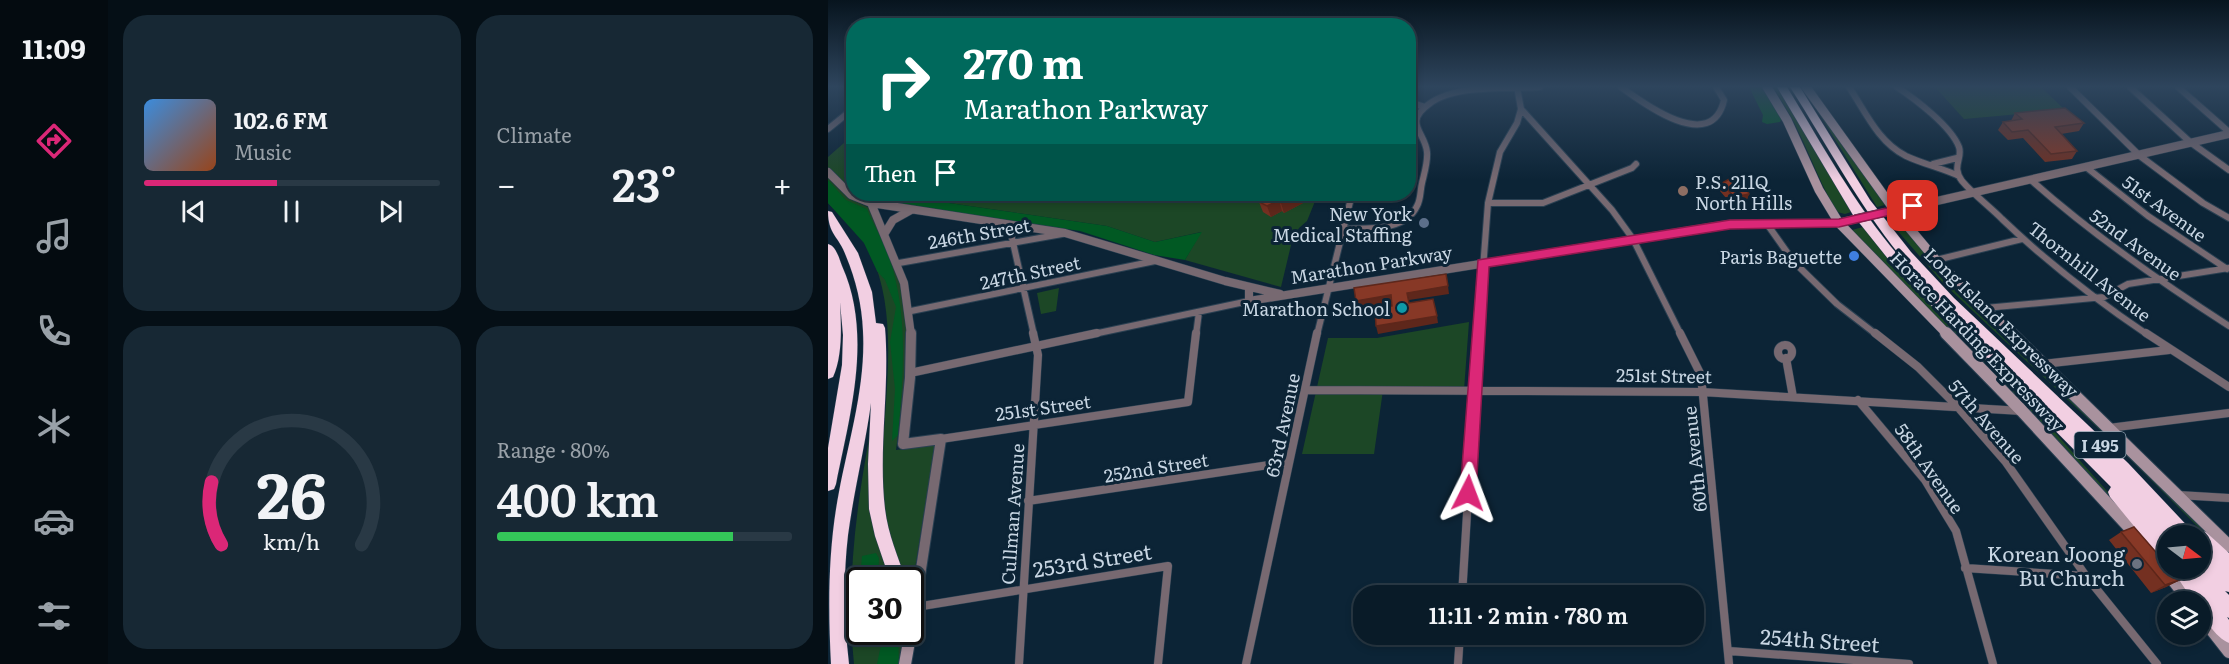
<!DOCTYPE html>
<meta charset="utf-8">
<style>
:root{--surface:#091b28;--page:#172834;--text:#f1f3f6;--muted:#99a1a8;--line:#293945;--accent:#db2777}
body{margin:0;font-family:Literata,serif;background:var(--page);color:var(--text);height:100vh;display:flex;flex-direction:column;font-size:22px;white-space:nowrap}
*{box-sizing:border-box;margin:0}
p{font-size:20px;color:var(--muted)}
.icon{flex:none;width:33px;height:33px;fill:none;stroke:currentColor;stroke-width:2;stroke-linecap:round;stroke-linejoin:round}
.map{position:relative;flex:1;overflow:hidden}
.drawer{display:flex;flex-direction:column;gap:15px;padding:15px;background:#050f16;width:720px}
.drawer>*{flex:none}
.top-card{position:absolute;left:18px;top:18px;width:570px;height:183px;border-radius:24px;box-shadow:0 3px 9px #0003,0 0 0 2px var(--line);background:#00695c;color:#fff;overflow:hidden}
.needle{width:39px;rotate:106deg}
.tools{position:absolute;left:1329px;top:525px;display:grid;gap:12px}
.tools a{display:grid;place-items:center;width:54px;height:54px;border-radius:50%;background:var(--surface);box-shadow:0 3px 9px #0003,0 0 0 2px var(--line);font-size:30px}
.speed{position:absolute;left:18px;top:567px;display:flex;gap:12px;font-size:30px;font-weight:700;text-align:center}
.speed>*{display:grid;place-content:center;width:78px;height:78px;border-radius:50%;background:var(--surface);box-shadow:0 3px 9px #0003,0 0 0 2px var(--line);line-height:1}
.speed .limit{border:3px solid #111;border-radius:9px;background:#fff;color:#111}
.pin{position:absolute;display:grid;place-items:center;width:51px;height:51px;color:#fff;margin:-26px;border-radius:12px;box-shadow:0 3px 9px #0006}
.me{position:absolute;width:66px;margin:-33px;rotate:3deg;stroke-linejoin:round;filter:drop-shadow(0 0 4px #0008)}
.turn{display:flex;align-items:center;gap:21px;height:126px;padding:0 18px;font-size:27px}
.turn .icon{width:78px;height:78px;stroke-width:2.5}
.turn b{display:block;font-size:42px;line-height:51px}
.then{display:flex;align-items:center;height:57px;padding:0 18px;background:#0003;gap:12px;font-size:22px}
.big{font-size:45px;font-weight:600;line-height:1.1}
.drawer .card{flex:1;display:flex;flex-direction:column;justify-content:center;gap:9px;min-width:0;padding:0 21px;border-radius:24px;background:var(--page)}
.drawer .dial{align-items:center;gap:0}
.dial svg{height:156px;overflow:visible;fill:none;stroke:var(--line);stroke-width:7;stroke-linecap:round;text-anchor:middle}
.dial text{fill:var(--text);stroke:none}
.song{display:flex;align-items:center;gap:18px}
.cover{width:72px;height:72px;border-radius:9px;background:linear-gradient(135deg,hsl(210 70% 55%),hsl(20 70% 35%))}
.played{height:6px;border-radius:3px;background:linear-gradient(90deg,var(--accent) 45%,var(--line) 45%)}
.keys{display:flex;justify-content:space-around;direction:ltr}
.heat{display:flex;justify-content:space-between;align-items:center;font-size:33px;direction:ltr}
.charge{height:9px;border-radius:4px;background:linear-gradient(90deg,#34c759 80%,var(--line) 0)}
.drawer .tiles{flex:1;display:grid;gap:15px;grid-template-columns:repeat(2,1fr)}
.trip{position:absolute;left:525px;top:585px;width:351px;height:60px;border-radius:24px;background:var(--surface);box-shadow:0 3px 9px #0003,0 0 0 2px var(--line);font-weight:600;line-height:60px;text-align:center}
main{display:flex;flex:1;min-height:0}
.menu{display:flex;flex-direction:column;width:108px;justify-content:space-around;align-items:center;background:#040b10;color:var(--muted)}
.menu .icon{width:42px;height:42px}
.menu .on{color:var(--accent)}
.menu b{font-size:27px;color:var(--text)}
.map>svg:first-child{display:block}
</style>
<main>
<nav class="menu">
<b>11:09</b>
<svg class="icon on" aria-label="directions" viewBox="0 0 24 24"><path d="M12 3l9 9-9 9-9-9zM9 14v-3h6M13 9l2 2-2 2"/></svg>
<svg class="icon" aria-label="music" viewBox="0 0 24 24"><path d="M9 18V5l10-2v13"/><circle cx="6" cy="18" r="3"/><circle cx="16" cy="16" r="3"/></svg>
<svg class="icon" aria-label="phone" viewBox="0 0 24 24"><path d="M5 4h4l2 5-3 2q2 4 5 5l2-3 5 2v4C11 20 4 13 5 4z"/></svg>
<svg class="icon" aria-label="climate" viewBox="0 0 24 24"><path d="M12 3v18M4 7l16 10M4 17L20 7"/></svg>
<svg class="icon" aria-label="car" viewBox="0 0 24 24"><path d="M5 17H2v-5l4-1 3-4h7l3 4 3 1v5h-3M9 17h6M6 11h13"/><circle cx="7" cy="17" r="2"/><circle cx="17" cy="17" r="2"/></svg>
<svg class="icon" aria-label="filters" viewBox="0 0 24 24"><path d="M4 7h16M4 17h16"/><circle cx="9" cy="7" r="2"/><circle cx="15" cy="17" r="2"/></svg>
</nav>
<section class="drawer">
<div class="tiles">
<div class="card">
<div class="song"><i class="cover"></i><div><b>102.6 FM</b><p>Music</p></div></div>
<div class="played"></div>
<div class="keys"><svg class="icon" aria-label="previous" viewBox="0 0 24 24"><path d="M18 5L8 12l10 7zM5 5v14"/></svg><svg class="icon" aria-label="pause" viewBox="0 0 24 24"><path d="M8 5v14M16 5v14"/></svg><svg class="icon" aria-label="next" viewBox="0 0 24 24"><path d="M6 5l10 7-10 7zM19 5v14"/></svg></div>
</div>
<div class="card"><p>Climate</p>
<div class="heat"><a>−</a><b class="big">23°</b><a>+</a></div>
</div>
<div class="card dial"><svg viewBox="0 0 100 80">
<path d="M14 69A42 42 0 1 1 86 69"/>
<path d="M14 69A42 42 0 0 1 9 37" stroke="#db2777"/>
<text x="50" y="56" font-size="32" font-weight="700">26</text>
<text x="50" y="72" font-size="11">km/h</text>
</svg></div>
<div class="card"><p>Range · 80%</p><b class="big">400 km</b><div class="charge"></div></div>
</div>
</section>
<div class="map">
<svg width="1401" height="664" viewBox="0 0 1401 664">
<rect width="100%" height="100%" fill="#0c2436"/>
<path fill="#1c4726" d="M944,87H949L956,97L1023,212L1017,214L1009,212C985,172 973,125 944,87Z
M1107,87H1213L1237,110L1136,119Z
M987,107L998,119L1057,205L1049,207Z
M25,135V189H21L0,168V157Z
M0,178L20,198L42,208C51,227 63,247 69,267C87,327 76,389 68,450L107,445L83,593L82,580H76C68,557 56,531 54,506C49,426 80,315 37,244C28,229 12,216 0,203Z
M59,194H490L479,221L471,228L464,241L453,287L357,260L373,232L327,242L279,226Z
M1069,219L1118,276L1337,489L1401,555L1391,548L1287,444L1115,283L1061,221Z
M1035,227L1070,270L1200,402L1302,517L1024,230Z
M231,288L228,311L213,314L209,293Z
M641,322L636,390H555L546,454H474L500,338H549Z
M43,428L53,547L65,580H32V632H76L72,664H26C18,583 28,508 43,428Z"/>
<path fill="#015923" d="M921,87H933L954,118L952,122L939,124L934,122L935,115Z
M0,180L18,200L39,209C46,227 57,242 62,260C81,318 75,376 70,435L64,441L67,389L62,342L68,307L57,280L49,271L36,243L0,203Z
M31,194H59L279,226L327,242L374,232L357,260L326,255L252,231L45,200Z
M48,553L51,558L50,580H32L34,556Z
M63,632L70,634L71,664H49L53,645Z"/>
<g fill="none" stroke-linecap="round" stroke-linejoin="round">
<g stroke="#2a4052" stroke-width="8">
<path id="minor-far1" d="M793,87C816,104 884,154 896,100L888,87
M1021,87C1037,111 1050,142 1078,156C1095,164 1114,168 1131,176
M1069,87C1087,99 1123,126 1131,147C1135,159 1123,166 1134,181C1146,195 1161,206 1174,219C1219,262 1268,300 1320,335
M1242,87L1312,156L1375,203L1401,218
M1302,87L1362,142L1401,170
M1350,87L1401,132
M580,102L597,107
M693,109L784,210L805,239L853,335
M0,129L26,108
M1105,164L1129,158
M1258,167L1320,216L1399,269
M1203,180C1265,235 1331,281 1401,326
M660,203H715L804,168L808,164
M939,224L966,262L1009,304L1049,335
M181,225L206,335
M515,229C539,228 577,232 589,206C593,199 592,191 594,183C596,174 600,162 599,152C597,132 575,123 601,104C627,84 680,89 712,87
M1108,260L1194,239
M71,263L234,234
M1157,308L1276,297L1300,284L1401,268
M83,311L327,261
M261,335L421,301
M368,335L371,312
M489,335L524,194
M650,335L660,203L672,152L689,123L693,109L689,87"/>
</g>
<g stroke="#2a4052" stroke-width="9">
<path id="minor" d="M852,333L873,375L901,664
M1047,333L1090,367L1129,406L1177,461L1258,576L1329,664
M1318,333L1401,387
M950 352a7 7 0 1 1 14 0a7 7 0 1 1-14 0Z
M958,358L965,397
M1215,364L1341,350
M82,373L269,333
M477,390L874,392L1194,411
M1030,400L1097,480L1128,531L1165,664
M1281,428L1401,413
M113,439L360,402L368,333
M1350,495L1401,498
M200,501L461,462
M1137,568L1258,576
M634,596L650,333
M88,607L340,566L330,664
M901,651L1081,664
M191,664L210,355L205,333
M418,664L489,333
M630,664L632,634"/>
</g>
<g stroke="#2a4052" stroke-width="9">
<path id="tertiary-far1" d="M0,172L23,195L43,203L237,233L397,281L452,294
M43,203L76,283L83,335
M1061,212L1401,134
M57,233L65,220L83,210
M421,287V301L902,224L1011,223L1027,219"/>
</g>
<g stroke="#2a4052" stroke-width="12">
<path id="tertiary" d="M83,333L82,378L75,444L113,439L87,608"/>
</g>
<g stroke="#2a4052" stroke-width="10">
<path id="secondary-far1" d="M939,87L959,120L991,190L1011,223L1120,335
M978,87L1067,211L1108,260L1185,335"/>
</g>
<g stroke="#2a4052" stroke-width="14">
<path id="secondary" d="M1118,333L1194,411L1312,539
M1183,333L1401,546
M1339,572L1362,602
M1372,615L1401,652
M77,664L87,608"/>
</g>
<g stroke="#2a4052" stroke-width="1">
<path id="motorway" d="M949,87H959C1000,154 1038,226 1095,282C1040,223 1005,154 962,87H972L1042,200L1083,252L1126,298L1300,463L1366,533L1372,530L1378,532L1401,553V592L1397,591L1401,595V618L1399,617L1401,620V643C1388,638 1372,615 1372,602H1366L1343,568H1372V536H1340V562L1334,560L1282,497L1280,492L1283,487L1073,275L1025,215Z
M0,211L4,212L30,253L44,292L48,323L55,324L57,328C62,388 50,449 57,509C60,534 70,557 78,580H62L47,536L41,509L40,464L43,403C37,447 26,490 20,535C15,578 16,621 21,664H3C0,606 0,549 11,492C21,440 38,385 35,331C34,305 28,280 18,256C11,236 0,235 0,211Z
M0,244C8,246 11,258 14,266C45,335 22,414 8,484L6,489L0,491V448L14,365L15,335L12,302C13,325 15,355 5,377L0,379Z
M82,597L93,602L96,608L93,614L87,617L82,615Z"/>
</g>
<use href="#minor-far1" stroke="#776971" stroke-width="6"/>
<use href="#minor" stroke="#776971" stroke-width="8"/>
<use href="#tertiary-far1" stroke="#776971" stroke-width="8"/>
<use href="#tertiary" stroke="#776971" stroke-width="10"/>
<use href="#secondary-far1" stroke="#a9929e" stroke-width="9"/>
<use href="#secondary" stroke="#a9929e" stroke-width="12"/>
<use href="#motorway" fill="#f2cfe2" fill-rule="evenodd"/>
<g stroke="#2a4052" stroke-width="9" stroke-linecap="butt">
<path id="tertiary-bridge" d="M1027,219L1058,212"/>
</g>
<use href="#tertiary-bridge" stroke="#776971" stroke-width="8"/>
</g>
<path fill="#743021" d="M1187,113L1256,123L1251,131L1233,134L1249,151L1244,159L1217,162L1195,138L1180,140L1170,130L1175,122L1183,121Z
M894,183L921,194L918,202L904,205L892,191Z
M435,194H481L480,198H473L475,203L456,213L454,211L443,217L435,212L431,202L433,201L431,196Z
M1293,532L1352,580L1338,587L1323,593L1281,540Z"/>
<path fill="#5e271b" d="M470,194H471L475,203L456,213L453,203Z
M921,194L918,202L904,205L906,197Z
M451,200L454,211L443,217L439,206Z
M620,286L621,294L581,300L579,293Z
M563,295L564,303L530,309L528,301Z
M609,316L610,323L550,334L548,326Z
M1352,580L1338,587L1323,593L1337,585Z"/>
<path fill="#873826" stroke="#5e271b" stroke-width="1.5" d="M1237,108L1256,123L1227,127L1249,151L1223,154L1200,130L1184,132L1175,122L1194,119L1187,113Z
M903,178L917,185L921,194L906,197L894,183Z
M435,194H470L453,203L451,200L439,206L431,202L434,200L431,196Z
M618,274L620,286L579,293L581,303L605,299L609,316L548,326L547,309L564,306L563,295L528,301L526,288Z
M1306,527L1340,566V568H1342L1352,580L1337,585L1293,532Z"/>
<linearGradient id="sky" x2="0" y2="1"><stop stop-color="#07141e"/><stop offset="0.48" stop-color="#2e455d"/><stop offset="1" stop-color="#2e455d" stop-opacity="0"/></linearGradient>
<rect width="1401" height="180" fill="url(#sky)"/>
<path fill="#db2777" stroke="#8e194d" stroke-width="1.5" d="M1085,202L1089,203V209L1011,227L902,229L661,267L648,493L646,499L640,501L635,499L632,493L650,260L902,220L1011,219Z"/>
<circle fill="#8d6e63" stroke="#0c2436" stroke-width="2" cx="855" cy="191" r="6"/>
<circle fill="#5c6f8a" stroke="#0c2436" stroke-width="2" cx="596" cy="223" r="6"/>
<circle fill="#3f7fe0" stroke="#0c2436" stroke-width="2" cx="1026" cy="256" r="6"/>
<circle fill="#0f9aa8" stroke="#0c2436" stroke-width="2" cx="574" cy="308" r="6"/>
<circle fill="#6b7280" stroke="#0c2436" stroke-width="2" cx="1309" cy="564" r="6"/>
<g text-anchor="middle" dominant-baseline="central" stroke-width="6" stroke-linejoin="round" paint-order="stroke">
<rect fill="#0c2436" stroke="#90a1af" stroke-width="1.5" x="1246.5" y="432" width="51" height="26" rx="4.5"/>
<g font-size="16" font-weight="bold" fill="#c8d6e3">
<text x="1272" y="445">I 495</text>
</g>
<g font-size="18" fill="#c8d6e3" stroke="#0c2436" text-anchor="end">
<text x="867" y="181" text-anchor="start">P.S. 211Q<tspan x="867" dy="21">North Hills</tspan></text>
<text x="584" y="213">New York<tspan x="584" dy="21">Medical Staffing</tspan></text>
<text x="1014" y="256">Paris Baguette</text>
<text x="562" y="308">Marathon School</text>
</g>
<g font-size="18" fill="#c8d6e3" stroke="#0c2436">
<text transform="translate(1337 208) rotate(36)">51st Avenue</text>
<text transform="translate(151 233) rotate(-10)">246th Street</text>
<text transform="translate(1308 244) rotate(36)">52nd Avenue</text>
<text transform="translate(543 264) rotate(-9)">Marathon Parkway</text>
<text transform="translate(1262 271) rotate(38)">Thornhill Avenue</text>
<text transform="translate(202 272) rotate(-12)">247th Street</text>
<text transform="translate(1174 322) rotate(44)">Long Island Expressway</text>
<text transform="translate(1150 341) rotate(46)">Horace Harding Expressway</text>
<text transform="translate(836 375) rotate(1)">251st Street</text>
<text transform="translate(215 407) rotate(-8)">251st Street</text>
<text transform="translate(1159 421) rotate(49)">57th Avenue</text>
<text transform="translate(454 425) rotate(-78)">63rd Avenue</text>
<text transform="translate(866 459) rotate(-96)">60th Avenue</text>
<text transform="translate(328 467) rotate(-9)">252nd Street</text>
<text transform="translate(1102 468) rotate(55)">58th Avenue</text>
<text transform="translate(184 514) rotate(-86)">Cullman Avenue</text>
</g>
<g font-size="21" fill="#c8d6e3" stroke="#0c2436" text-anchor="end">
<text x="1297" y="552">Korean Joong<tspan x="1297" dy="24">Bu Church</tspan></text>
</g>
<g font-size="21" fill="#c8d6e3" stroke="#0c2436">
<text transform="translate(264 559) rotate(-9)">253rd Street</text>
<text transform="translate(992 639) rotate(4)">254th Street</text>
</g>
</g>
</svg>
<div class="tools">
<a><svg class="needle" viewBox="-14 -14 28 28"><path d="M0-13l5 13h-10z" fill="#e53935"/><path d="M0 13l5-13h-10z" fill="#99a1a8"/></svg></a>
<a><svg class="icon" aria-label="layers" viewBox="0 0 24 24"><path d="M12 4l9 5-9 5-9-5zM3 14l9 5 9-5"/></svg></a>
</div>
<div class="speed"><div class="limit">30</div></div>
<div class="pin" style="left:1085px;top:206px;background:#d93025"><svg class="icon" aria-label="arrive" viewBox="0 0 24 24"><path d="M6 21V4h12l-3 4 3 4H6"/></svg></div>
<svg class="me" style="left:640px;top:493px" viewBox="-20 -20 40 40"><path d="M0-17L14 15 0 8-14 15z" fill="#db2777" stroke="#fff" stroke-width="4"/></svg>
<div class="trip">11:11 · 2 min · 780 m</div>
<div class="top-card">
<div class="turn"><svg class="icon" aria-label="right" viewBox="0 0 24 24"><path d="M7 20v-9h11M14 6l5 5-5 5"/></svg><div><b>270 m</b>Marathon Parkway</div></div>
<div class="then">Then<svg class="icon" aria-label="arrive" viewBox="0 0 24 24"><path d="M6 21V4h12l-3 4 3 4H6"/></svg></div>
</div>
</div>
</main>
